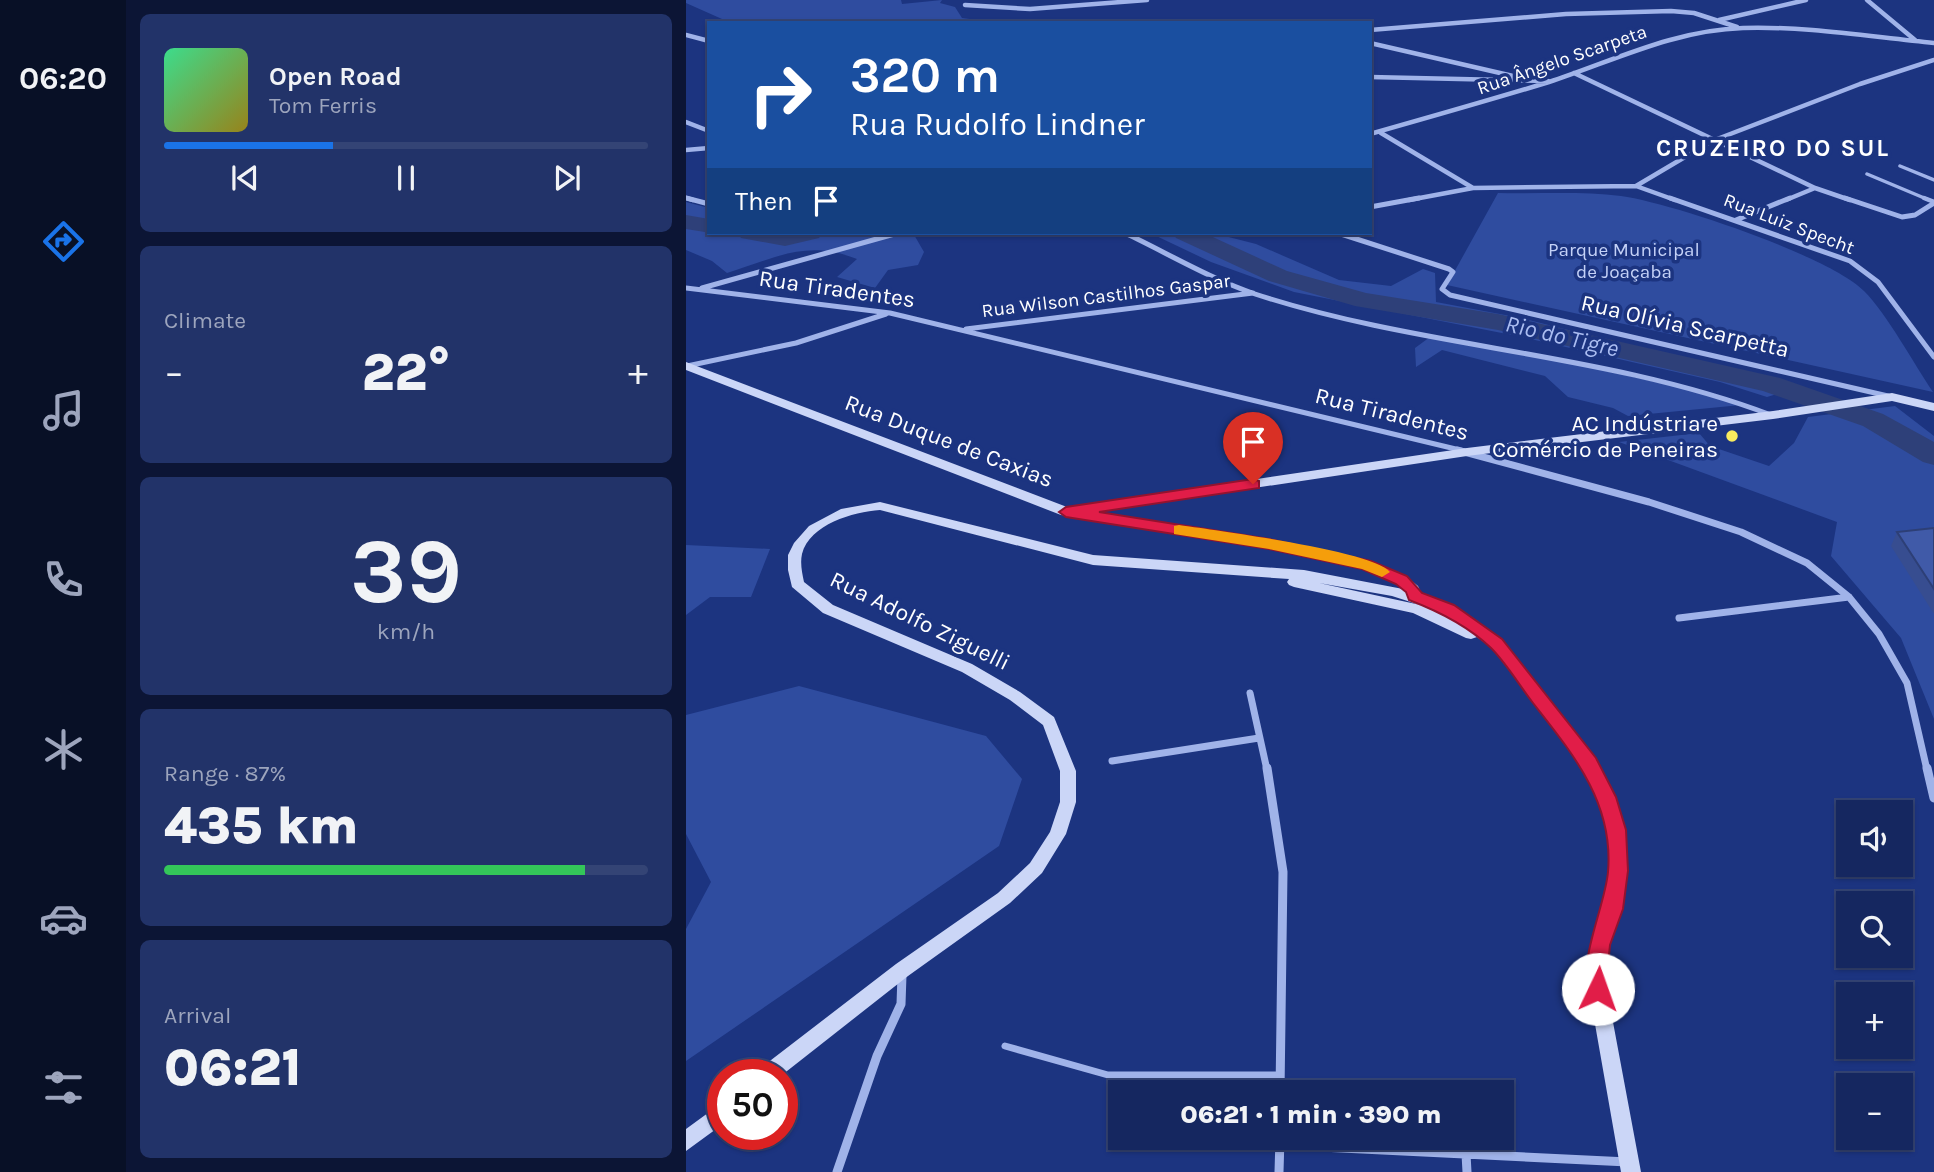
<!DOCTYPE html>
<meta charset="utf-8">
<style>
:root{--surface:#152760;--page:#223369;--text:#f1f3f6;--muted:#9da5bd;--line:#344475;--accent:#1a73e8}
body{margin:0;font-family:Karla,sans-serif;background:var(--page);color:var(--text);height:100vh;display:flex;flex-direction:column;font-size:26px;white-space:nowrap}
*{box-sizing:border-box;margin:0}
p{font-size:23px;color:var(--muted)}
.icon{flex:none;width:38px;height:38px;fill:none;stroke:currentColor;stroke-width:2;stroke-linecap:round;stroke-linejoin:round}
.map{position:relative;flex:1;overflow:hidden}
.side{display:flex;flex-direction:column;gap:14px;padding:14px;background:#0c1535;width:560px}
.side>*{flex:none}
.top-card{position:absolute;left:21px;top:21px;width:665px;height:214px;border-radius:0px;box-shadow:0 2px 5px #0004,0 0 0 2px var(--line);background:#1a4fa0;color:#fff;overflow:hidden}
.controls{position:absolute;left:1150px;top:800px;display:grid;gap:14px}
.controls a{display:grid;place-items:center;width:77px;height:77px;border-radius:0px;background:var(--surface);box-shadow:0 2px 5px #0004,0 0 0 2px var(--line);font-size:35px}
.speed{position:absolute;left:21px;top:1059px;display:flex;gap:14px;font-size:35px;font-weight:700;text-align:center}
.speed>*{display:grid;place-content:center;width:91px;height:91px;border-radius:50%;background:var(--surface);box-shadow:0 2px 5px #0004,0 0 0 2px var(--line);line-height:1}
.speed .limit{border:10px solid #d22;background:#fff;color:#111}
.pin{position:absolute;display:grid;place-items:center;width:60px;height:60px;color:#fff;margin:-72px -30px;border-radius:50% 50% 50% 0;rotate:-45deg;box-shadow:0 0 7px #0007}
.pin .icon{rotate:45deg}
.me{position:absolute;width:77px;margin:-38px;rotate:3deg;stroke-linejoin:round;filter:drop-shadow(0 0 5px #0008)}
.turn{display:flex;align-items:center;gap:24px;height:147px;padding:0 28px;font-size:32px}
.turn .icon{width:91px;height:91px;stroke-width:2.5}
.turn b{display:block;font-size:49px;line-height:60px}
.then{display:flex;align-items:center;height:66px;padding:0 28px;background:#0003;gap:14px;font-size:26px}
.big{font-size:52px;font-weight:800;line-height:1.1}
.side .widget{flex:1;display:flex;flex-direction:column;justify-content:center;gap:10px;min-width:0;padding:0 24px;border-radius:10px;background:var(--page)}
.side .dial{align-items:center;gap:0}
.dial b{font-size:91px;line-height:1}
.song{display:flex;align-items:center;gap:21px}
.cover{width:84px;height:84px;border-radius:10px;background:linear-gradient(135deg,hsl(150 70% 55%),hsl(50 70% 35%))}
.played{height:7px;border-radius:4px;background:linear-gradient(90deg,var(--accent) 35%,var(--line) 35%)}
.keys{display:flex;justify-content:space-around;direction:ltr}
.heat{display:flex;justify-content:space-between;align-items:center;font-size:38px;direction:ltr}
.charge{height:10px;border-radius:5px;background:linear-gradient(90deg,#34c759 87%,var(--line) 0)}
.trip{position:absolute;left:422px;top:1080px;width:406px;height:70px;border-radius:0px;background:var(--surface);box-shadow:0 2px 5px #0004,0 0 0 2px var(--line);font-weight:800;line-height:70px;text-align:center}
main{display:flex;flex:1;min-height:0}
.menu{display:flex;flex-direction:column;width:126px;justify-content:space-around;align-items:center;background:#081026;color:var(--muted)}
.menu .icon{width:49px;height:49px}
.menu .selected{color:var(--accent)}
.menu b{font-size:32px;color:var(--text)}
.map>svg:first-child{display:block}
</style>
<main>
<nav class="menu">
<b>06:20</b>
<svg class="icon selected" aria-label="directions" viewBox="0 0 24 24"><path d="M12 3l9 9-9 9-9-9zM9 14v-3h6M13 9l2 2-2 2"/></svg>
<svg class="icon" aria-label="music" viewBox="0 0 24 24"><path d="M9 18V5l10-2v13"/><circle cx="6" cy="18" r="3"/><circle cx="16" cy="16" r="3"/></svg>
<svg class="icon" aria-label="phone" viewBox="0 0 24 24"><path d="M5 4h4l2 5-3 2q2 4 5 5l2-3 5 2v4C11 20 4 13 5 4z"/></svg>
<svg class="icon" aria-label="climate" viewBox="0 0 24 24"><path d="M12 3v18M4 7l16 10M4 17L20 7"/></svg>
<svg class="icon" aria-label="car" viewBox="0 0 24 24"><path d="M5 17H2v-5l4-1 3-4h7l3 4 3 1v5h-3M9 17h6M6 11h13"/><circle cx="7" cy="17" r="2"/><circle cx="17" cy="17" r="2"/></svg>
<svg class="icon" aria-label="filters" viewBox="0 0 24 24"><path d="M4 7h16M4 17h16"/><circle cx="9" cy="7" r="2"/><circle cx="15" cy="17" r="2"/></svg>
</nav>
<section class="side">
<div class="widget">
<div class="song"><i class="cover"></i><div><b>Open Road</b><p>Tom Ferris</p></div></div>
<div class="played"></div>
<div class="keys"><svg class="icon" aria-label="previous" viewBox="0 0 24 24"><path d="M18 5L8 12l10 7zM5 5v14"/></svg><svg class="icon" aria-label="pause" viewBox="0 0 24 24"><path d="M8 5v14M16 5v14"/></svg><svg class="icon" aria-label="next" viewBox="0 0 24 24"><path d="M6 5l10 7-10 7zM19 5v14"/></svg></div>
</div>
<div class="widget"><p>Climate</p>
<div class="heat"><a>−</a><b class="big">22°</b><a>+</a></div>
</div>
<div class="widget dial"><b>39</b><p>km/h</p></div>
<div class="widget"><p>Range · 87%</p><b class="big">435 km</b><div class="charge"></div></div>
<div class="widget"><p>Arrival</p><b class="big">06:21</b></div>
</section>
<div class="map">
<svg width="1248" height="1172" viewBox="0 0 1248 1172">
<rect width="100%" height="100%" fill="#1c3480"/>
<path fill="#2f4c9f" d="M0,0H215L216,4L256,0L254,3L269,7L276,18L307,22L45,23L0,3Z
M812,193C853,194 896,191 935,196C986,203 1143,256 1178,291C1201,314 1228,364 1247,392L761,285Z
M0,202L23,208V233H227L238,252L232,265L202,270L189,288L151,277L171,259C120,239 90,258 41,273L26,261L0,250Z
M464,233H527L570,244L653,280L705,286L737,269L749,273L750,302L835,318L1111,388L1081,397L1034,382L836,337L608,292L525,262Z
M744,337L882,362L1035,397L1055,405L942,416L927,408L882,397L859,376L756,350L730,367L729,348Z
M1209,406L1248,436V719L1215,638L1145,556L1151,522L933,442L1013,433L1024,446L1083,466L1108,443L1122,417Z
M0,545L84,549L65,597H24L0,615Z
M113,686L300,736L336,779L313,846L0,1061V929L25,882L0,834V715Z"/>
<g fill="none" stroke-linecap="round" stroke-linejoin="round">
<path fill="#2e4079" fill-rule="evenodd" d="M0,215L23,219L25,233L0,229Z
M52,233H136L133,238L99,246L55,238Z
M487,233H518L601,271L680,293L812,314L1094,378L1197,414L1248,442V465L1237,462L1177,426L1077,391L812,330L669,306L583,281L490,238Z"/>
<path stroke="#a0b3e9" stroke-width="3.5" d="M1214,166L1248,180
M1181,174L1243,200"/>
<path stroke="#a0b3e9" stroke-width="4.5" d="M1238,198L1248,202"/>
<path stroke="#a0b3e9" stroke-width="7" d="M319,1046L422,1075H594"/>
<path stroke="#a0b3e9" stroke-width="4.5" d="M1181,0L1229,40
M279,5L344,9L461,0
M1033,20L1120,0
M684,30L880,14L985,11L1008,13L1051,27
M0,35L23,41
M684,43L827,76
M888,73L1129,188L1164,200
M684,77L862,81
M0,122L23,131
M695,133L787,188
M684,134C744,117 804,100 863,82C927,61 988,30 1057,28C1120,26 1185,37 1248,43
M0,150L23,148
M950,186L1026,141L1174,84L1248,60
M0,198L7,200
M723,200L787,188L950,186L989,200
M1100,200L1129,188"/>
<path stroke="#a0b3e9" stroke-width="5" d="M0,198L23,204
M984,198L1164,261L1192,282L1248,357
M1159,198L1216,217L1229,215L1248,203
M684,207L733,198
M1050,220L1104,198
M439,233C481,253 525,279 569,294C737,349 919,352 1085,415
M652,233L763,269L767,272L756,289L764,295L1202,396
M0,288L204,313L778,451
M16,288L212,233
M280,329L567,293
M1,366L110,343L200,314"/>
<path stroke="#a0b3e9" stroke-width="7" d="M771,450L963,502L1055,532L1121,563L1163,597L1193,634L1221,683L1241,770
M993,618L1163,597
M564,693L581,770
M426,761L573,738"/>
<path stroke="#a0b3e9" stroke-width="9" d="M581,768L597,872L594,1092
M1241,768L1248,798
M594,1145L942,1162
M780,1154L781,1172
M151,1172L191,1056L215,1004L216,975
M593,1172L594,1138"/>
<path fill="#cbd6f7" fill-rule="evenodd" d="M0,362L381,507L781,448L1087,411L1206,393L1248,403V411L1206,401L1087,419L781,456L409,512L583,539L679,560L721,577L732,586L736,595L767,605L816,640L910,759L928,797L939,830L940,871L936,909L923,945L921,990L955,1172H935L903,990L905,945L918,909L924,871L923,830L912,797L898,767L806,648L791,637L785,639L780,638L727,613L608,587L603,585L601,582L603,579L407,565L194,510C167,512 124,524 116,554C114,563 116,573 118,582L147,605L286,664L334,692L368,717L390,771V802L380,834L356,873L324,903L222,976L96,1075L74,1074L76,1067L210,964L312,893L344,863L364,832L374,802V771L357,725L324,700L276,672L137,613L106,587L102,570V555L108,543L123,526L155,509L194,502L407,555L618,570L717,589L711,583L676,569L583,549L375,515L0,370ZM633,583L706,596L734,605L730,604ZM735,605L757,613L767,620Z
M37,1102V1124L0,1151V1129Z"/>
</g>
<path fill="#374d90" d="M1248,528V614L1205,546L1211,532Z"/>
<path fill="#405aa8" stroke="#2d3f76" stroke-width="2" d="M1248,528V589L1211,532Z"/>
<path fill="#e11d48" stroke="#92132f" stroke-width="2" d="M567,479L573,481V488L413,512L583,539L685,561L721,576L736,593L768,605L816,639L910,758L930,797L940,830L942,871L937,909L924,945L919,996L912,999L904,996C890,964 919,907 922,872C928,803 887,754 847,703C833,685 821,664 805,648C782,626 752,611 723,600L720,592L710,584L676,569L583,549L380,517L373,512L380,507Z"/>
<path fill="#f59e0b" d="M493,525C527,530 688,551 704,572L696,577L676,569L583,549L488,534V526Z"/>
<circle fill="#f9eb5e" stroke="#1c3480" stroke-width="2.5" cx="1046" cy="436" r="7"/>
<g text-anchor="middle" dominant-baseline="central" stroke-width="7" stroke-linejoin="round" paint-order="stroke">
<g font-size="19" fill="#fff" stroke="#1c3480">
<text transform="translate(876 60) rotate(-19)">Rua Ângelo Scarpeta</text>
<text transform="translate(1103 224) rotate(21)">Rua Luiz Specht</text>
<text transform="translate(420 296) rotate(-7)">Rua Wilson Castilhos Gaspar</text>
</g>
<g font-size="19" fill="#c4d1f7" stroke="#1c3480">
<text x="938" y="250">Parque Municipal<tspan x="938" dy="22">de Joaçaba</tspan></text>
</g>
<g font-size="23" fill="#fff" stroke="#1c3480">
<text transform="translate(151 289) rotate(8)">Rua Tiradentes</text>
<text transform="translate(999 326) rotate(13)">Rua Olívia Scarpetta</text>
<text transform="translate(706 414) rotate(14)">Rua Tiradentes</text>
<text transform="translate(263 441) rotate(21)">Rua Duque de Caxias</text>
<text transform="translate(234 621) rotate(26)">Rua Adolfo Ziguelli</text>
</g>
<g font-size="23" fill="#fff" stroke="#1c3480" text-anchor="end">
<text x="1032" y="423">AC Indústria e<tspan x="1032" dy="26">Comércio de Peneiras</tspan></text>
</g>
<g font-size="24" font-weight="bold" letter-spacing="2" fill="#fff" stroke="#1c3480">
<text x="1087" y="148">CRUZEIRO DO SUL</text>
</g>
<g font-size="24" font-style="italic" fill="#abbdf1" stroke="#1c3480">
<text transform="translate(876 336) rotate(13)">Rio do Tigre</text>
</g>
</g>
</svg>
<div class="controls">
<a><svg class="icon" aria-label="sound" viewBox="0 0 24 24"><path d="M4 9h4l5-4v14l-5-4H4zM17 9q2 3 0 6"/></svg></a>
<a><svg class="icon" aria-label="search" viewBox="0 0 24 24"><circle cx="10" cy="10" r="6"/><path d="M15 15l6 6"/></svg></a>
<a>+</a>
<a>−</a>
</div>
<div class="speed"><div class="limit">50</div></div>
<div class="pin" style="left:567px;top:484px;background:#d93025"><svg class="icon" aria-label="arrive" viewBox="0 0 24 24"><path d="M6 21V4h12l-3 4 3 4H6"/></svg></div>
<svg class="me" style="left:912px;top:989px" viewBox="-20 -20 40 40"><circle r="19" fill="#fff"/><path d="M0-13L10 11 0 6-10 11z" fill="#e11d48"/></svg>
<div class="trip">06:21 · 1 min · 390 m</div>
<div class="top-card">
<div class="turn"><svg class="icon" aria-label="right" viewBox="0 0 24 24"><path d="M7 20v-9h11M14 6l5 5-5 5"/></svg><div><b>320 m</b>Rua Rudolfo Lindner</div></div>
<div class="then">Then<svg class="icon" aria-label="arrive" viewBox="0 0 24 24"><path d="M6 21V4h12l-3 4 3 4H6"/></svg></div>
</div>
</div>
</main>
